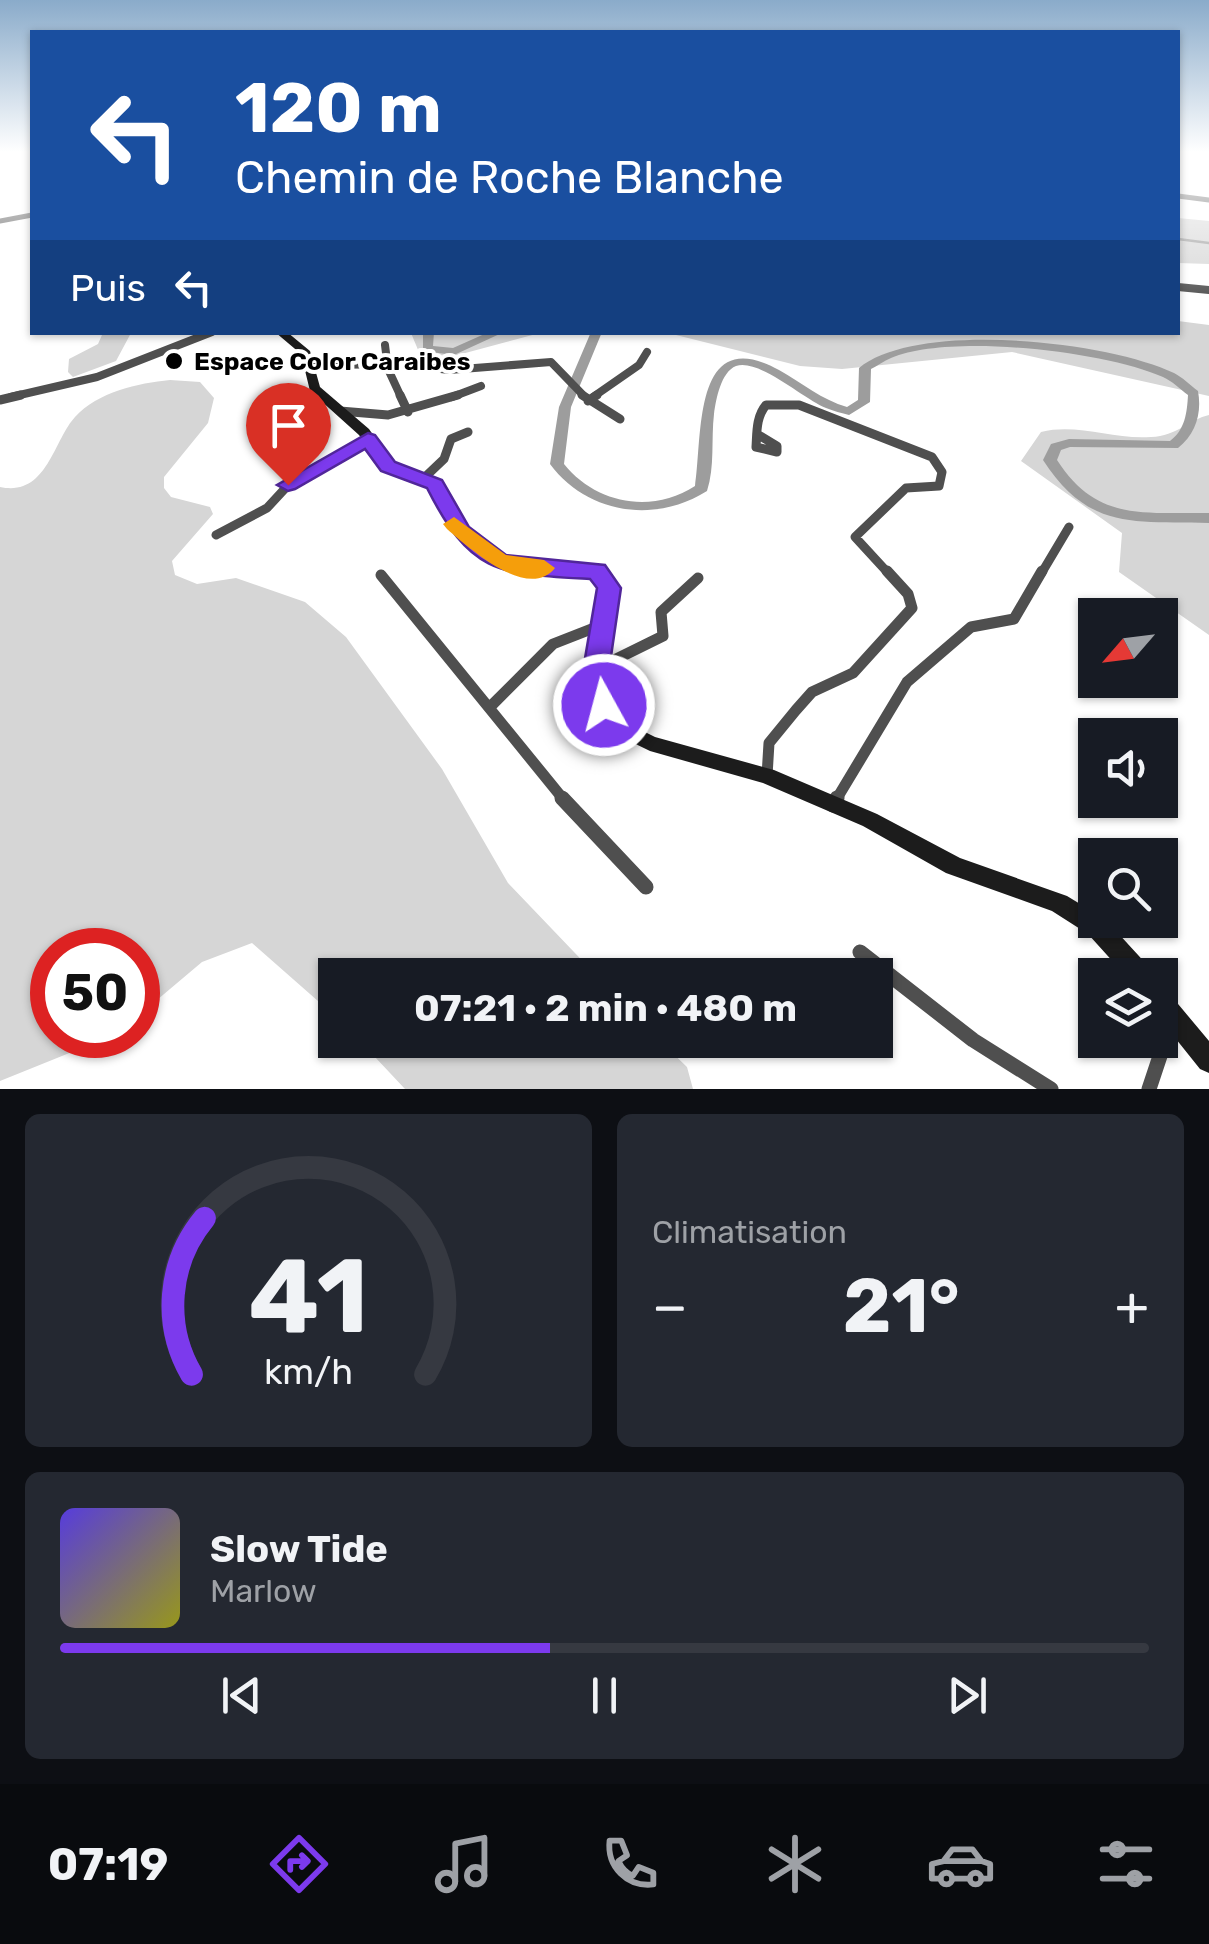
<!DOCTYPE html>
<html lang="fr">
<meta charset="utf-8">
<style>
:root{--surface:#171b24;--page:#242831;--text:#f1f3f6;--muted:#9ea1a6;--line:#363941;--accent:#7c3aed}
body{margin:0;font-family:Rubik,sans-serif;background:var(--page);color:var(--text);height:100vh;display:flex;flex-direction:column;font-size:38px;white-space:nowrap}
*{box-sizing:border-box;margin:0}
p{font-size:32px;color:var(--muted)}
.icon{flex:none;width:55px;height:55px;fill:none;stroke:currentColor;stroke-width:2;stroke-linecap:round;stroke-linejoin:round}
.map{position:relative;height:1089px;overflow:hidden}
.drawer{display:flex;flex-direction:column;gap:25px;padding:25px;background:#0d0f14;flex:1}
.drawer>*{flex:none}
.banner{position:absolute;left:30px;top:30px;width:1150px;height:305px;border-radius:0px;box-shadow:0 2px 8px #0004;background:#1a4fa0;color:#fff;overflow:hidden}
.needle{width:65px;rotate:242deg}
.fabs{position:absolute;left:1078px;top:598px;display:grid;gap:20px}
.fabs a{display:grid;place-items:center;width:100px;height:100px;border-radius:0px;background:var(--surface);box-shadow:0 2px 8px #0004;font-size:50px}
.speed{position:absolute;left:30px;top:928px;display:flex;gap:20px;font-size:50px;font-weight:700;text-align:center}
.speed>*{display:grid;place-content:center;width:130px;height:130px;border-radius:50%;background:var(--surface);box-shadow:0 2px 8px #0004;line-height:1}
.speed .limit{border:15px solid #d22;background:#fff;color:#111}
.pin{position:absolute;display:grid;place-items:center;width:85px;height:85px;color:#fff;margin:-102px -42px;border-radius:50% 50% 50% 0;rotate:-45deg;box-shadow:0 0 10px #0007}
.pin .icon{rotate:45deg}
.me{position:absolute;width:110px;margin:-55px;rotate:353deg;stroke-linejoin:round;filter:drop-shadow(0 0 8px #0008)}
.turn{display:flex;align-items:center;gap:35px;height:210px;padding:0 40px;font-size:45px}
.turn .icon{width:130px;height:130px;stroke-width:2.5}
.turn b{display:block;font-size:70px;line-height:85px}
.then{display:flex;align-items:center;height:95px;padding:0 40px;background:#0003;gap:20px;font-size:38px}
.big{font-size:75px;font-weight:700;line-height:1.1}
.drawer .tile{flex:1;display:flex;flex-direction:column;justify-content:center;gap:15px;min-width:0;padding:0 35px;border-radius:15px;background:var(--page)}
.drawer .dial{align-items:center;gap:0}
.dial svg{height:260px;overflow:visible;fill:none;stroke:var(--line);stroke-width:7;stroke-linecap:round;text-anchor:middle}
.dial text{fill:var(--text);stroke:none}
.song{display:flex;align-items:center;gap:30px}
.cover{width:120px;height:120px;border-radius:15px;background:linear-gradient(135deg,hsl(250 70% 55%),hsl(60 70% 35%))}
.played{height:10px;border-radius:5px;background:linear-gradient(90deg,var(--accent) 45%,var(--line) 45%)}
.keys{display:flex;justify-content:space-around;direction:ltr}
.heat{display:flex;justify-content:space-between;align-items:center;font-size:55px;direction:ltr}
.drawer .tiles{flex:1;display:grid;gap:25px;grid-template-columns:1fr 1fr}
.tile:last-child{grid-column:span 2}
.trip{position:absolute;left:318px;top:958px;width:575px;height:100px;border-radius:0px;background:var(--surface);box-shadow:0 2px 8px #0004;font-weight:700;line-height:100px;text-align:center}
.dock{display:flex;height:160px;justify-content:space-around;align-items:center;background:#090b0e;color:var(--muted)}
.dock .icon{width:70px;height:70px}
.dock .current{color:var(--accent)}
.dock b{font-size:45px;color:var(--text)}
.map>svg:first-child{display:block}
</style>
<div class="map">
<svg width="1209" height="1089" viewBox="0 0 1209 1089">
<rect width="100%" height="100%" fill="#fff"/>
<path fill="#d6d6d6" d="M1178,218L1209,221V264L1178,263Z
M1178,321L1209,325V396L1012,352L842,369L800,366L668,333L1178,332Z
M95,333H131L116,361L73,377L68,372L69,359L98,344L102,335Z
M411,333H540L443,359L421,357Z
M170,380L200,382L214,398L208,423L164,477V488L171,497L210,507L213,514L172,561L175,575L197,584L236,578L305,602L346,637L442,769L508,883L596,975H335V1016L252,943L202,962L138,1016V950H52V1035H114L0,1081V487C47,497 53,441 75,417C98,392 138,383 170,380Z
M1209,415V635L1119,572L1122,533L1021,461L1041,432C1078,423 1114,440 1151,437C1177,436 1190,419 1209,415Z
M359,1040H659L687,1067L693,1089H405Z"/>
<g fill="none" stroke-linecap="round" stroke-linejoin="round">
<path stroke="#9d9d9d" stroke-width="2.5" d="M1178,239L1209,243"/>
<path fill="#9d9d9d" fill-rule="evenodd" d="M423,332H434L433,346L453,348L489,332H504L454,355L423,351Z
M591,332H602L571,407L564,464C596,504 652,514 695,486C703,436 692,322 779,370C802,383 822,400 847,407L858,400L859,368C917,320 1108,341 1174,373C1182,377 1190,385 1198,391C1202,413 1196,434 1178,448L1070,447L1061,450L1057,460C1097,522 1143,512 1209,513V523C1134,521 1089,531 1043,460L1051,444L1069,439L1170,441C1185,430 1187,413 1188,395C1180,389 1172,381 1163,377C1104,351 950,333 891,358C884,361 877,366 871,369L870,402L849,415C842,413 833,411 826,408C805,400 759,358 736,366C721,372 716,399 714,414C711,439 715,467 707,491C655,524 587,514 550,464L559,407Z"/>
<path stroke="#4f4f4f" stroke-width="5" d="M1178,196L1209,200
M0,221L32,215"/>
<path stroke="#4f4f4f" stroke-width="8" d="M1178,287L1209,290
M385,345L388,369L401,397
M307,358L327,365L399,364L449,370L551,362L585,397
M11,397L97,377L212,332
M452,397L481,386
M593,397L639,365L647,352"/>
<path stroke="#4f4f4f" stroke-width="9" d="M400,395L408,412
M582,395L620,419
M0,400L21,395
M588,401L597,395
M340,411L388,415L458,395
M757,434L777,446V452L756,447C757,432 756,417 766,405H799L932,457L942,472L939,486L906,488L855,537L889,574
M424,478L444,459L451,439L468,432
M216,535L267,508L292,481L368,439
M1041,574L1069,527"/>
<path stroke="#4f4f4f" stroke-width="11" d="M381,575L564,800
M596,669L663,636L661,612L698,578
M491,706L553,644L599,626
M767,776L769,743L796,710L812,692L853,673L912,608L908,594L887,571
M836,800L907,682L971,627L1014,619L1042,571"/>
<path stroke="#4f4f4f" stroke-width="15" d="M562,798L646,887
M833,805L837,798
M860,952L973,1040L1051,1089
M1149,1089L1165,1041L1182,1029"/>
<path fill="#1c1c1c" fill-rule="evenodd" d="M275,332H287L310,351L320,387L369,429L393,464L440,481C449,496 455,516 466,529C475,538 492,551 504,556C536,573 601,546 617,587L605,669L612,702L631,725L655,737L774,770L877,814L960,858L1067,896L1095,913V920H1106L1149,967L1153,975H1125L1088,934L1052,911L946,873L863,826L763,783L650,751L617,735L594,705L587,669L601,587L599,582L585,574L519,572L493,564L455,534L430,487L383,470L359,435L310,391L301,354Z
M1160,988L1168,992L1209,1041V1073L1200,1069L1160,1019Z"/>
</g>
<linearGradient id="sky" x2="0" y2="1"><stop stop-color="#8aabca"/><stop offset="0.5" stop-color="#fff"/><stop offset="1" stop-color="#fff" stop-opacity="0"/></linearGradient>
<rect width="1209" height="304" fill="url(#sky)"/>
<path fill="#7c3aed" stroke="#51269a" stroke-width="2.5" d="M368,433L375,435L395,462L442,480L469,527L506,555L605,565L621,588L609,670L617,705L613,713H594L583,670L597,588L590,579C498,574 471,575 427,488L381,471L365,449L295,489L288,491L277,485Z"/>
<path fill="#f59e0b" d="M454,517L506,555L544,560L555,568C528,602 468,547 447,529L443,524Z"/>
<circle fill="#000" stroke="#fff" stroke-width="4" cx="174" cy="361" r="10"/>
<g text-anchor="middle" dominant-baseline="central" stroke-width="8" stroke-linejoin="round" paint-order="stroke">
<g font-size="25" font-weight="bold" fill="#000" stroke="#fff" text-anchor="start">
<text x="194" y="361">Espace Color Caraibes</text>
</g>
</g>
</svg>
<div class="fabs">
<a><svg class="needle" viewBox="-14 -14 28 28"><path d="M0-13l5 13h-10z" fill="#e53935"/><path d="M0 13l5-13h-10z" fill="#9ea1a6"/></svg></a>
<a><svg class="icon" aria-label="sound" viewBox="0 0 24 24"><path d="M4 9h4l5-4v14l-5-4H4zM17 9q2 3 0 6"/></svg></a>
<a><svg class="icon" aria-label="search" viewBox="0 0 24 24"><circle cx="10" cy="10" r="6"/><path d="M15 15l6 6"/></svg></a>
<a><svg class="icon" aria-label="layers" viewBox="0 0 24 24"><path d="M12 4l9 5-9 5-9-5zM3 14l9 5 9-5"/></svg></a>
</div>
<div class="speed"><div class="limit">50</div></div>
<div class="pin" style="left:288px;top:485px;background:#d93025"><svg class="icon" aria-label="arrive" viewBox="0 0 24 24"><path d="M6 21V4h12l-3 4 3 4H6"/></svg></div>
<svg class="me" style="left:604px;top:705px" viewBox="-20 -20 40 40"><circle r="17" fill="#7c3aed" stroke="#fff" stroke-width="3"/><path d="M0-11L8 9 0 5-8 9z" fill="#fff"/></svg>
<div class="trip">07:21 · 2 min · 480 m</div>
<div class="banner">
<div class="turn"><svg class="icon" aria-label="left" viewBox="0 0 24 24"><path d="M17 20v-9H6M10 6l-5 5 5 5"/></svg><div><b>120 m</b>Chemin de Roche Blanche</div></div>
<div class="then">Puis<svg class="icon" aria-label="left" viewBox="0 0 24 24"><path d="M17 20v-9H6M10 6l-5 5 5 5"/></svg></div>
</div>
</div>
<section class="drawer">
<div class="tiles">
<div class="tile dial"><svg viewBox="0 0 100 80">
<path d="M14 69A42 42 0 1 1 86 69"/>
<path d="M14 69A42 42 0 0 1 18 21" stroke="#7c3aed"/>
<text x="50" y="56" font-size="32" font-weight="700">41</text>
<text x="50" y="72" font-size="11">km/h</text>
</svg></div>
<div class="tile"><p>Climatisation</p>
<div class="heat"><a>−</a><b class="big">21°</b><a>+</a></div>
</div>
<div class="tile">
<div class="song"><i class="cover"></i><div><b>Slow Tide</b><p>Marlow</p></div></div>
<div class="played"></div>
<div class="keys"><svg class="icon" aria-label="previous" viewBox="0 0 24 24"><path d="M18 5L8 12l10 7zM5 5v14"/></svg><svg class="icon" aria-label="pause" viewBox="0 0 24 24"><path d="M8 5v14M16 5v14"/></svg><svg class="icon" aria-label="next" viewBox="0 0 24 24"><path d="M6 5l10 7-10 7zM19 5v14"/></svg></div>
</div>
</div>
</section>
<nav class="dock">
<b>07:19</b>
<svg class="icon current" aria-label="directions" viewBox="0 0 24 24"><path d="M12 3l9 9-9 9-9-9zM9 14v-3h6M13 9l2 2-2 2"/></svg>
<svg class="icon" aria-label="music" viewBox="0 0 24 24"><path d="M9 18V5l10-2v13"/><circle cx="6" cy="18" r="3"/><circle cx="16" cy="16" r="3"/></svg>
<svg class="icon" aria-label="phone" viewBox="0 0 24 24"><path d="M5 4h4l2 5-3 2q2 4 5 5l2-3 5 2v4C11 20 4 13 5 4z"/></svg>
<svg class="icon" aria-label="climate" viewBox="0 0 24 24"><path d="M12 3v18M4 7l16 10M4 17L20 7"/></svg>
<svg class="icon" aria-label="car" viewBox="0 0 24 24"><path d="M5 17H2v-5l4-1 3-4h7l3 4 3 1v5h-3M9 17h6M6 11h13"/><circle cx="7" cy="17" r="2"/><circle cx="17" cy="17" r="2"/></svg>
<svg class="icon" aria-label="filters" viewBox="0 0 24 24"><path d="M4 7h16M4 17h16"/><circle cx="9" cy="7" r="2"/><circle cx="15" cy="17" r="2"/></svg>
</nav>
